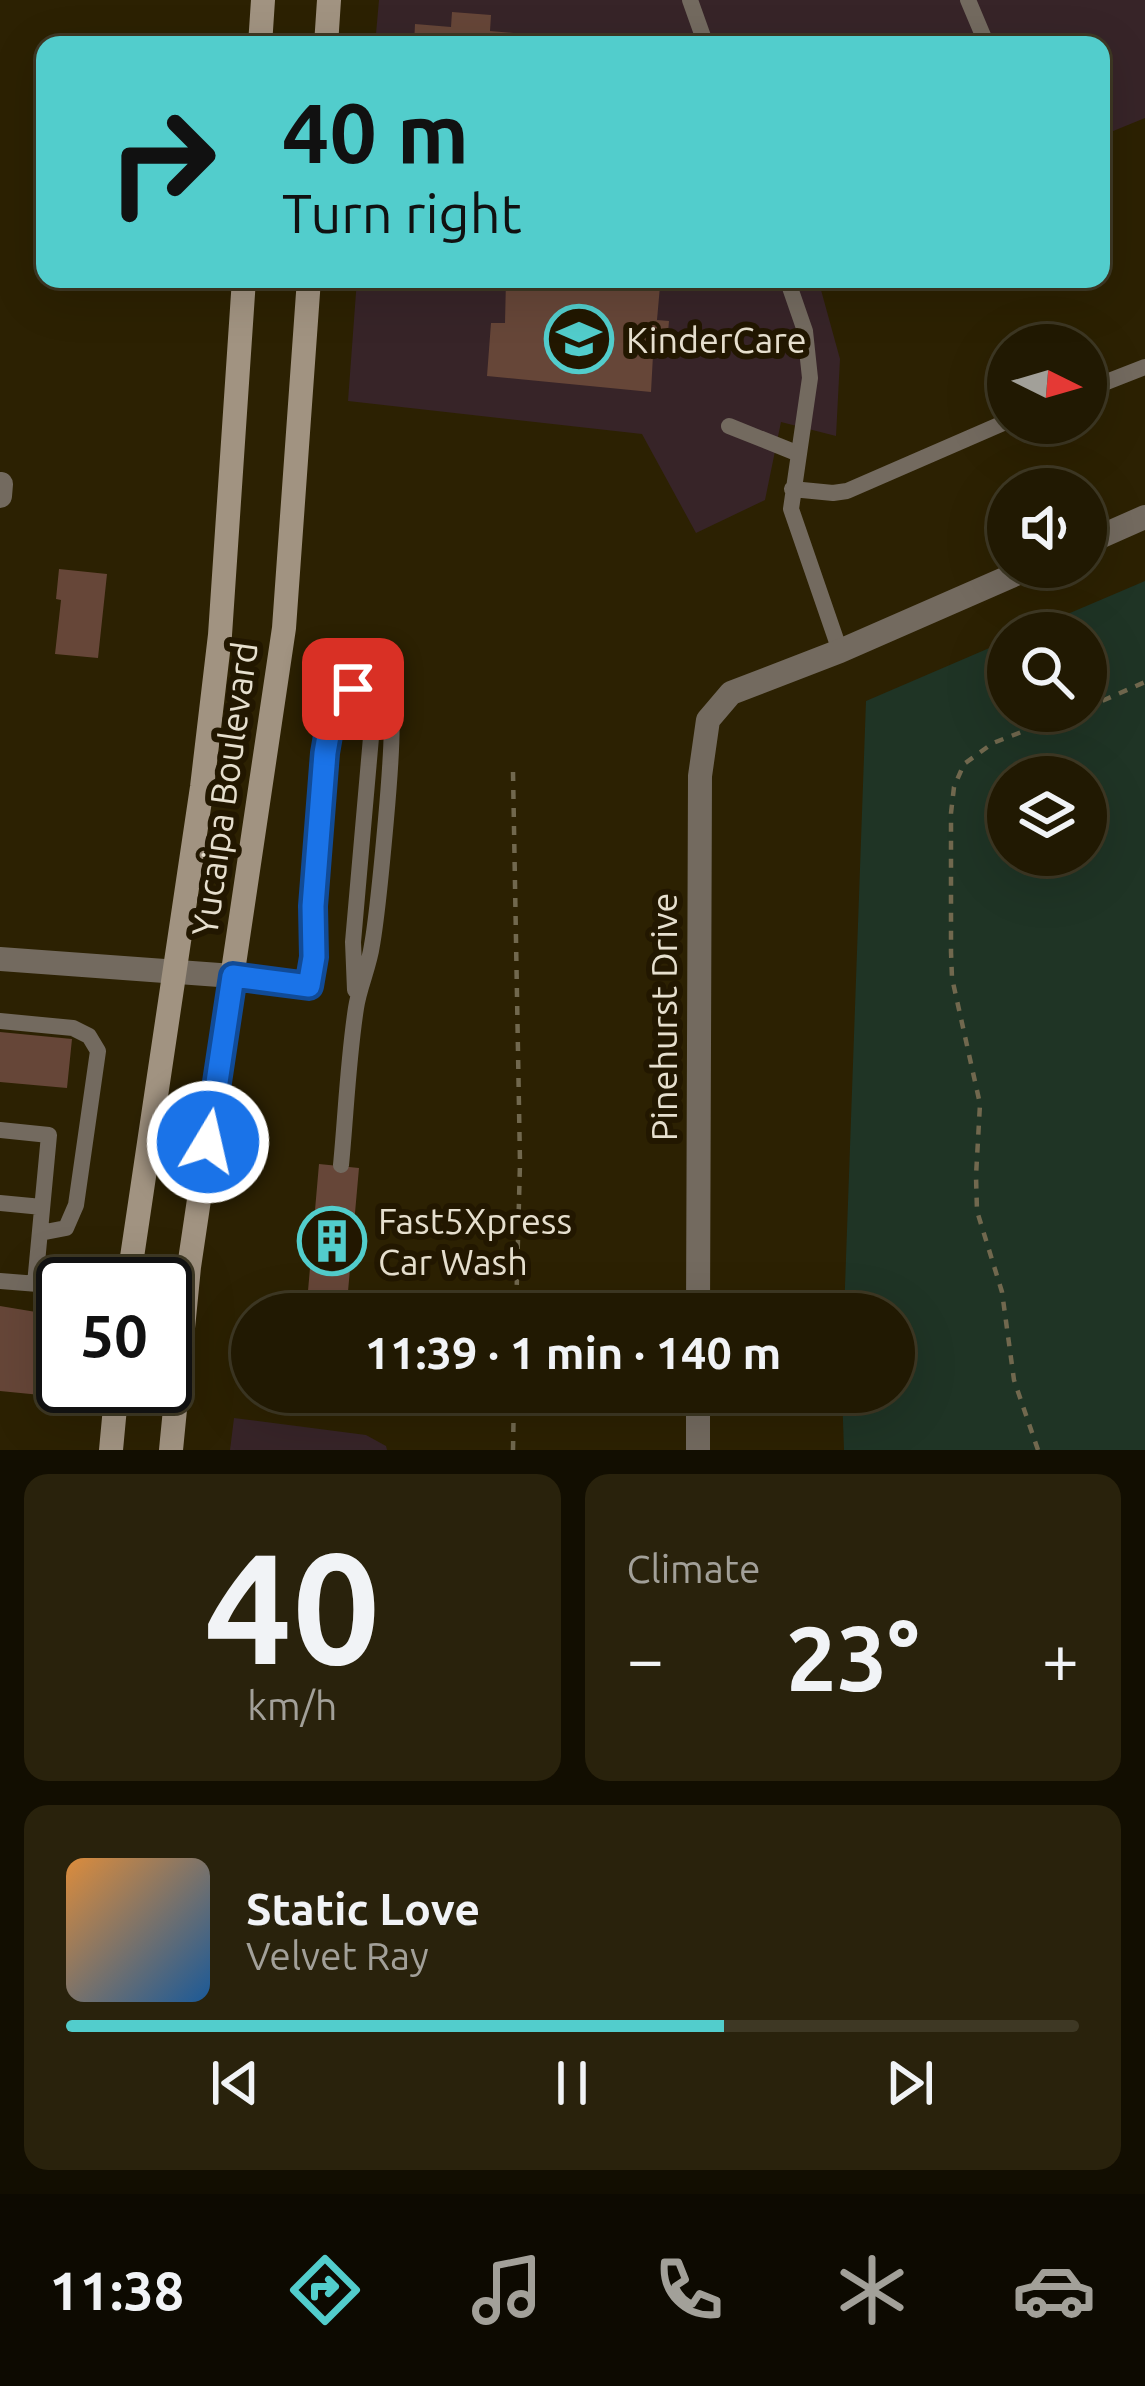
<!DOCTYPE html>
<meta charset="utf-8">
<style>
:root{--surface:#211902;--page:#29220c;--text:#f1f3f6;--muted:#a2a099;--line:#3e3824;--accent:#52cdcc}
body{margin:0;font-family:Ubuntu,sans-serif;background:var(--page);color:var(--text);height:100vh;display:flex;flex-direction:column;font-size:45px;white-space:nowrap}
*{box-sizing:border-box;margin:0}
p{font-size:39px;color:var(--muted)}
.icon{flex:none;width:66px;height:66px;fill:none;stroke:currentColor;stroke-width:2;stroke-linecap:round;stroke-linejoin:round}
.map{position:relative;height:1450px;overflow:hidden}
.drawer{display:flex;flex-direction:column;gap:24px;padding:24px;background:#120e01;flex:1}
.drawer>*{flex:none}
.banner{position:absolute;left:36px;top:36px;width:1074px;height:252px;border-radius:24px;box-shadow:0 12px 48px #0002,0 0 0 3px var(--line);background:#52cdcc;color:#111;overflow:hidden}
.needle{width:78px;rotate:95deg}
.buttons{position:absolute;left:987px;top:324px;display:grid;gap:24px}
.buttons a{display:grid;place-items:center;width:120px;height:120px;border-radius:50%;background:var(--surface);box-shadow:0 12px 48px #0002,0 0 0 3px var(--line);font-size:60px}
.speed{position:absolute;left:36px;top:1257px;display:flex;gap:24px;font-size:60px;font-weight:700;text-align:center}
.speed>*{display:grid;place-content:center;width:156px;height:156px;border-radius:50%;background:var(--surface);box-shadow:0 12px 48px #0002,0 0 0 3px var(--line);line-height:1}
.speed .limit{border:6px solid #111;border-radius:18px;background:#fff;color:#111}
.pin{position:absolute;display:grid;place-items:center;width:102px;height:102px;color:#fff;margin:-51px;border-radius:24px;box-shadow:0 6px 18px #0006}
.me{position:absolute;width:132px;margin:-66px;rotate:9deg;stroke-linejoin:round;filter:drop-shadow(0 0 9px #0008)}
.turn{display:flex;align-items:center;gap:42px;height:252px;padding:0 48px;font-size:54px}
.turn .icon{width:156px;height:156px;stroke-width:2.5}
.turn b{display:block;font-size:84px;line-height:102px}
.big{font-size:90px;font-weight:600;line-height:1.1}
.drawer .tile{flex:1;display:flex;flex-direction:column;justify-content:center;gap:18px;min-width:0;padding:0 42px;border-radius:24px;background:var(--page)}
.drawer .dial{align-items:center;gap:0}
.dial b{font-size:156px;line-height:1}
.song{display:flex;align-items:center;gap:36px}
.cover{width:144px;height:144px;border-radius:18px;background:linear-gradient(135deg,hsl(30 70% 55%),hsl(210 70% 35%))}
.played{height:12px;border-radius:6px;background:linear-gradient(90deg,var(--accent) 65%,var(--line) 65%)}
.keys{display:flex;justify-content:space-around;direction:ltr}
.heat{display:flex;justify-content:space-between;align-items:center;font-size:66px;direction:ltr}
.drawer .tiles{flex:1;display:grid;gap:24px;grid-template-columns:1fr 1fr}
.tile:last-child{grid-column:span 2}
.trip{position:absolute;left:231px;top:1293px;width:684px;height:120px;border-radius:60px;background:var(--surface);box-shadow:0 12px 48px #0002,0 0 0 3px var(--line);font-weight:600;line-height:120px;text-align:center}
.dock{display:flex;height:192px;justify-content:space-around;align-items:center;background:#0d0a01;color:var(--muted)}
.dock .icon{width:84px;height:84px}
.dock .active{color:var(--accent)}
.dock b{font-size:54px;color:var(--text)}
.map>svg:first-child{display:block}
</style>
<div class="map">
<svg width="1145" height="1450" viewBox="0 0 1145 1450">
<rect width="100%" height="100%" fill="#2c2102"/>
<path fill="#372428" d="M379,0H1145V118L1101,136V45H375Z
M357,279H818L840,359L836,436L781,422L765,500L696,533L642,434L348,401Z
M234,1418L366,1435L386,1446L387,1450H230Z"/>
<path fill="#1f3425" fill-rule="evenodd" d="M1145,581V1450H844L842,1392H894V1314H844L866,701L1008,640V711H1086V633H1023ZM1008,777H1086V855H1008Z"/>
<path fill="#664638" d="M452,12L491,15L490,31L535,35L534,45H414L415,24L451,27Z
M506,279H584L660,286L657,320L669,321L666,356L653,355L651,392L487,376L491,323H505Z
M59,569L107,574L98,658L55,654L61,600L56,599Z
M0,1032L72,1039L67,1088L0,1082Z
M319,1164L359,1168L346,1314H306Z
M0,1306L36,1312L35,1317L58,1319L51,1396L0,1391Z"/>
<g fill="none" stroke-linecap="round" stroke-linejoin="round">
<path stroke="#71684e" stroke-width="4.5" stroke-dasharray="9 9" stroke-linecap="butt" d="M1086,708L1145,682
M513,772L520,1163L516,1314
M513,1450L514,1392
M1038,1450L1014,1380L1002,1292L977,1211L976,1176L980,1104L952,978L951,952V813L954,787L964,764L993,743L1076,711"/>
<path stroke="#736a5f" stroke-width="16" d="M690,0L706,45
M968,0L987,45
M787,279L805,331L810,378L791,509L840,651
M1086,390L1145,367
M729,426L799,454
M792,489L833,493L847,491L1008,421
M233,976L309,985L314,957L313,906L325,753L333,707L341,692C358,687 381,689 390,706C398,721 377,917 372,945C369,967 359,987 356,1008C348,1060 346,1113 341,1165
M355,990L353,942L375,692
M0,1021L73,1028L89,1036L98,1051L76,1205L66,1228L40,1233
M0,1130L49,1135L35,1284
M0,1203L42,1207
M0,1281L63,1286"/>
<path stroke="#736a5f" stroke-width="24" d="M0,496L1,484
M1086,543L1145,517
M0,959L233,976
M698,1314L700,776L708,720L731,693L840,651L1032,567
M698,1450V1392"/>
<path stroke="#a19381" stroke-width="24" d="M260,45L263,0
M326,45L329,0
M128,1284L202,787L220,635L244,279
M111,1450L117,1386
M171,1450L189,1267L284,628L309,279"/>
</g>
<g fill="none" stroke-linecap="round" stroke-linejoin="round">
<g stroke="#114b97" stroke-width="30">
<path id="route" d="M208,1142L233,976L309,986L314,957L313,906L325,753L333,707L341,692L353,689"/>
</g>
<use href="#route" stroke="#1a73e8" stroke-width="21"/>
</g>
<defs>
<g id="school-ring" transform="scale(3.45)"><circle r="9.5" fill="#221700" stroke="#52cdcc" stroke-width="1.5"/><path d="M0-5L7-2L0 1L-7-2ZM-4 1L0 2.5L4 1V4Q0 6-4 4Z" fill="#52cdcc"/></g>
<g id="building-ring" transform="scale(3.45)"><circle r="9.5" fill="#221700" stroke="#52cdcc" stroke-width="1.5"/><path d="M-4-6H4V6H1V3H-1V6H-4ZM-2.5-4.3h1.7v1.8h-1.7ZM.8-4.3h1.7v1.8H.8ZM-2.5-1h1.7V.8h-1.7ZM.8-1h1.7V.8H.8Z" fill="#52cdcc"/></g>
</defs>
<g fill-rule="evenodd">
<use href="#school-ring" x="579" y="339"/>
<use href="#building-ring" x="332" y="1241"/>
</g>
<g text-anchor="middle" dominant-baseline="central" stroke-width="12" stroke-linejoin="round" paint-order="stroke">
<g font-size="36" fill="#e6dfce" stroke="#221700" text-anchor="start">
<text x="626" y="339">KinderCare</text>
<text x="378" y="1220">Fast5Xpress<tspan x="378" dy="41">Car Wash</tspan></text>
</g>
<g font-size="36" fill="#e6dfce" stroke="#221700">
<text transform="translate(224 789) rotate(-82)">Yucaipa Boulevard</text>
<text transform="translate(663 1017) rotate(-90)">Pinehurst Drive</text>
</g>
</g>
</svg>
<div class="buttons">
<a><svg class="needle" viewBox="-14 -14 28 28"><path d="M0-13l5 13h-10z" fill="#e53935"/><path d="M0 13l5-13h-10z" fill="#a2a099"/></svg></a>
<a><svg class="icon" aria-label="sound" viewBox="0 0 24 24"><path d="M4 9h4l5-4v14l-5-4H4zM17 9q2 3 0 6"/></svg></a>
<a><svg class="icon" aria-label="search" viewBox="0 0 24 24"><circle cx="10" cy="10" r="6"/><path d="M15 15l6 6"/></svg></a>
<a><svg class="icon" aria-label="layers" viewBox="0 0 24 24"><path d="M12 4l9 5-9 5-9-5zM3 14l9 5 9-5"/></svg></a>
</div>
<div class="speed"><div class="limit">50</div></div>
<div class="pin" style="left:353px;top:689px;background:#d93025"><svg class="icon" aria-label="arrive" viewBox="0 0 24 24"><path d="M6 21V4h12l-3 4 3 4H6"/></svg></div>
<svg class="me" style="left:208px;top:1142px" viewBox="-20 -20 40 40"><circle r="17" fill="#1a73e8" stroke="#fff" stroke-width="3"/><path d="M0-11L8 9 0 5-8 9z" fill="#fff"/></svg>
<div class="trip">11:39 · 1 min · 140 m</div>
<div class="banner">
<div class="turn"><svg class="icon" aria-label="right" viewBox="0 0 24 24"><path d="M7 20v-9h11M14 6l5 5-5 5"/></svg><div><b>40 m</b>Turn right</div></div>
</div>
</div>
<section class="drawer">
<div class="tiles">
<div class="tile dial"><b>40</b><p>km/h</p></div>
<div class="tile"><p>Climate</p>
<div class="heat"><a>−</a><b class="big">23°</b><a>+</a></div>
</div>
<div class="tile">
<div class="song"><i class="cover"></i><div><b>Static Love</b><p>Velvet Ray</p></div></div>
<div class="played"></div>
<div class="keys"><svg class="icon" aria-label="previous" viewBox="0 0 24 24"><path d="M18 5L8 12l10 7zM5 5v14"/></svg><svg class="icon" aria-label="pause" viewBox="0 0 24 24"><path d="M8 5v14M16 5v14"/></svg><svg class="icon" aria-label="next" viewBox="0 0 24 24"><path d="M6 5l10 7-10 7zM19 5v14"/></svg></div>
</div>
</div>
</section>
<nav class="dock">
<b>11:38</b>
<svg class="icon active" aria-label="directions" viewBox="0 0 24 24"><path d="M12 3l9 9-9 9-9-9zM9 14v-3h6M13 9l2 2-2 2"/></svg>
<svg class="icon" aria-label="music" viewBox="0 0 24 24"><path d="M9 18V5l10-2v13"/><circle cx="6" cy="18" r="3"/><circle cx="16" cy="16" r="3"/></svg>
<svg class="icon" aria-label="phone" viewBox="0 0 24 24"><path d="M5 4h4l2 5-3 2q2 4 5 5l2-3 5 2v4C11 20 4 13 5 4z"/></svg>
<svg class="icon" aria-label="climate" viewBox="0 0 24 24"><path d="M12 3v18M4 7l16 10M4 17L20 7"/></svg>
<svg class="icon" aria-label="car" viewBox="0 0 24 24"><path d="M5 17H2v-5l4-1 3-4h7l3 4 3 1v5h-3M9 17h6M6 11h13"/><circle cx="7" cy="17" r="2"/><circle cx="17" cy="17" r="2"/></svg>
</nav>
